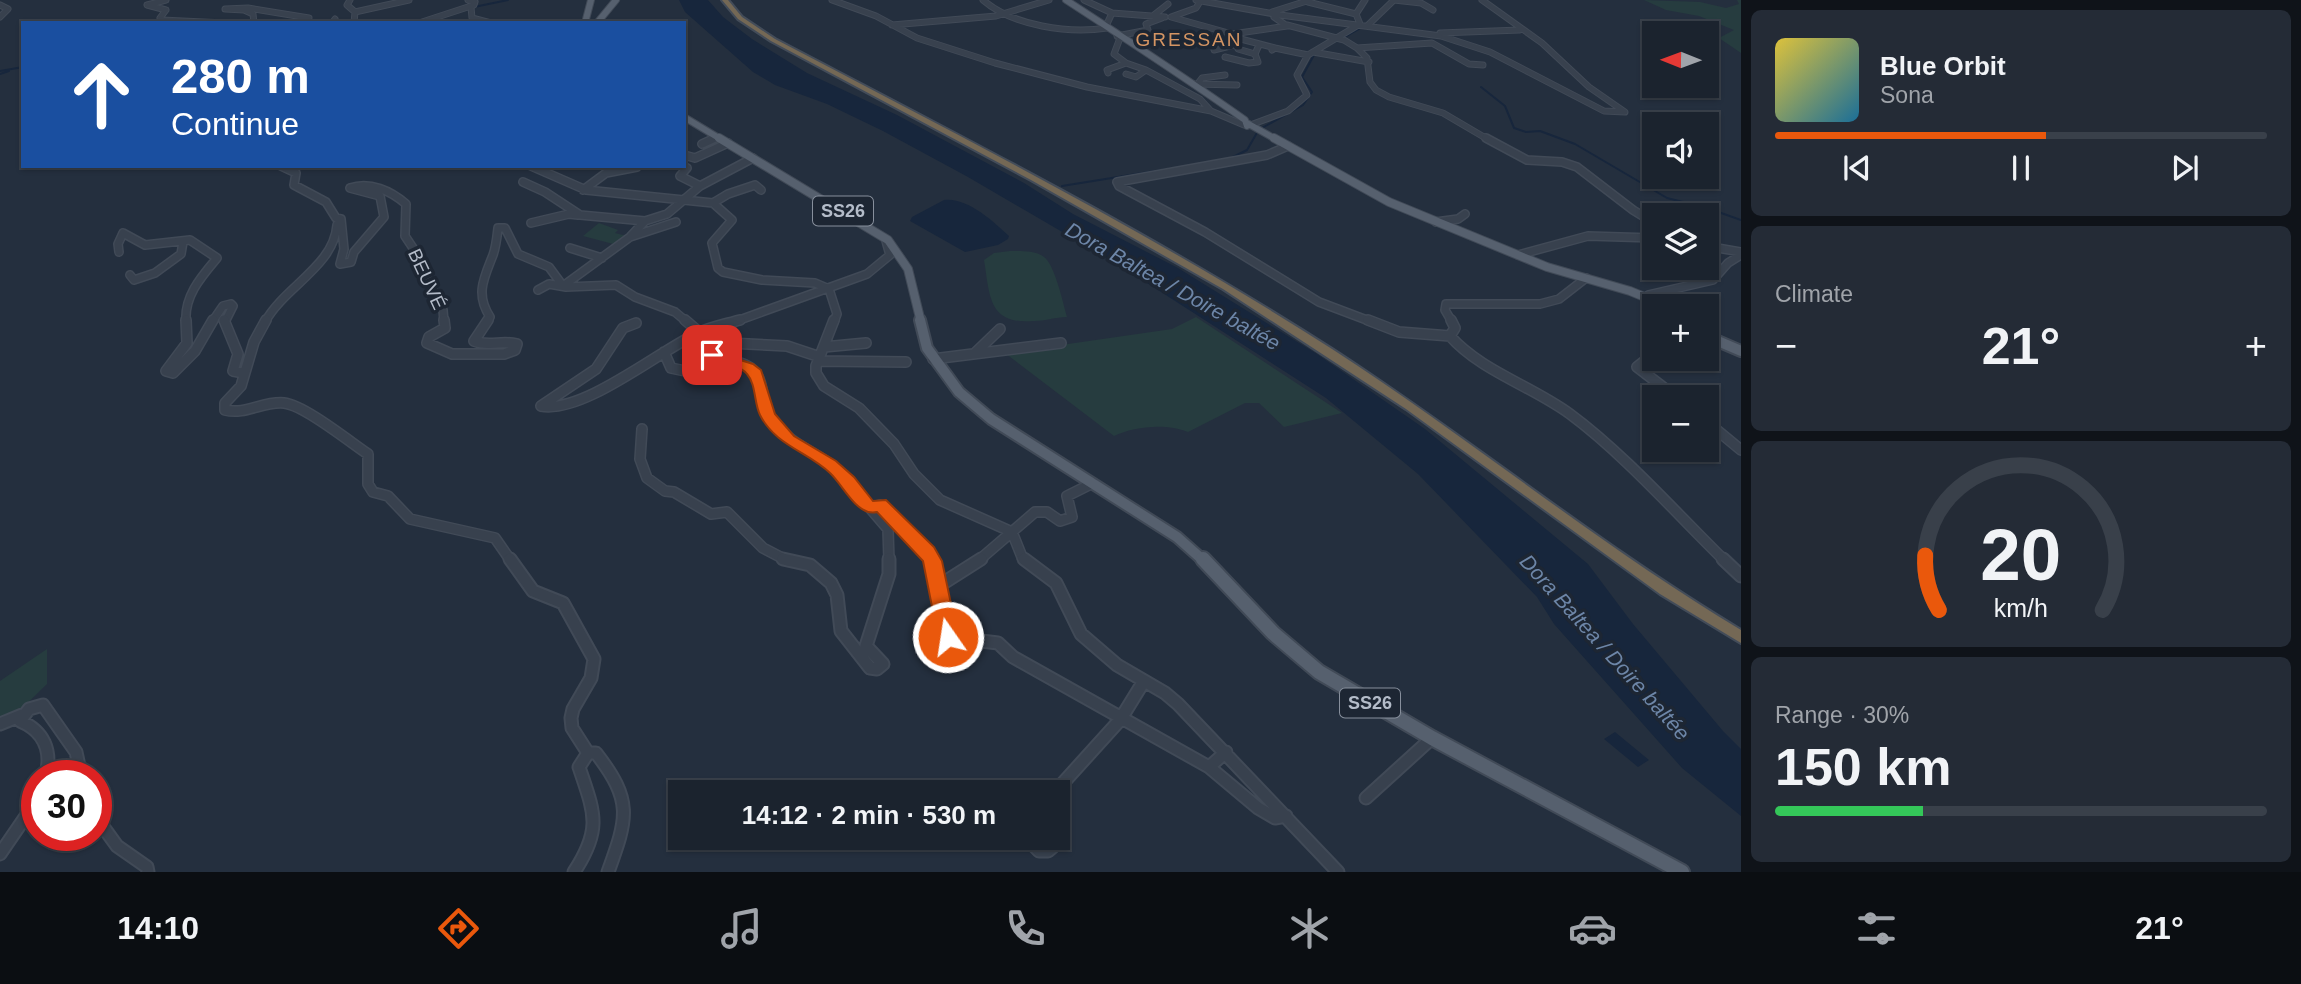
<!DOCTYPE html>
<meta charset="utf-8">
<style>
:root{--surface:#1b232e;--page:#242b36;--text:#f1f3f6;--muted:#a0a4aa;--line:#39404a;--accent:#ea580c}
body{margin:0;font-family:Helvetica,sans-serif;background:var(--page);color:var(--text);height:100vh;display:flex;flex-direction:column;font-size:26px;white-space:nowrap}
*{box-sizing:border-box;margin:0}
p{font-size:23px;color:var(--muted)}
.icon{flex:none;width:38px;height:38px;fill:none;stroke:currentColor;stroke-width:2;stroke-linecap:round;stroke-linejoin:round}
.map{position:relative;flex:1;overflow:hidden}
.panel{display:flex;flex-direction:column;gap:10px;padding:10px;background:#0f1319;width:560px}
.panel>*{flex:none}
.top-card{position:absolute;left:21px;top:21px;width:665px;height:147px;border-radius:0px;box-shadow:0 2px 5px #0004,0 0 0 2px var(--line);background:#1a4fa0;color:#fff;overflow:hidden}
.needle{width:46px;rotate:271deg}
.buttons{position:absolute;left:1642px;top:21px;display:grid;gap:14px}
.buttons a{display:grid;place-items:center;width:77px;height:77px;border-radius:0px;background:var(--surface);box-shadow:0 2px 5px #0004,0 0 0 2px var(--line);font-size:35px}
.speed{position:absolute;left:21px;top:760px;display:flex;gap:14px;font-size:35px;font-weight:700;text-align:center}
.speed>*{display:grid;place-content:center;width:91px;height:91px;border-radius:50%;background:var(--surface);box-shadow:0 2px 5px #0004,0 0 0 2px var(--line);line-height:1}
.speed .limit{border:10px solid #d22;background:#fff;color:#111}
.pin{position:absolute;display:grid;place-items:center;width:60px;height:60px;color:#fff;margin:-30px;border-radius:14px;box-shadow:0 4px 10px #0006}
.me{position:absolute;width:77px;margin:-38px;rotate:347deg;stroke-linejoin:round;filter:drop-shadow(0 0 5px #0008)}
.turn{display:flex;align-items:center;gap:24px;height:147px;padding:0 35px;font-size:32px}
.turn .icon{width:91px;height:91px;stroke-width:2.5}
.turn b{display:block;font-size:49px;line-height:60px}
.big{font-size:52px;font-weight:600;line-height:1.1}
.panel .tile{flex:1;display:flex;flex-direction:column;justify-content:center;gap:10px;min-width:0;padding:0 24px;border-radius:10px;background:var(--page)}
.panel .dial{align-items:center;gap:0}
.dial svg{height:182px;overflow:visible;fill:none;stroke:var(--line);stroke-width:7;stroke-linecap:round;text-anchor:middle}
.dial text{fill:var(--text);stroke:none}
.song{display:flex;align-items:center;gap:21px}
.cover{width:84px;height:84px;border-radius:10px;background:linear-gradient(135deg,hsl(50 70% 55%),hsl(200 70% 35%))}
.played{height:7px;border-radius:4px;background:linear-gradient(90deg,var(--accent) 55%,var(--line) 55%)}
.keys{display:flex;justify-content:space-around;direction:ltr}
.heat{display:flex;justify-content:space-between;align-items:center;font-size:38px;direction:ltr}
.charge{height:10px;border-radius:5px;background:linear-gradient(90deg,#34c759 30%,var(--line) 0)}
.trip{position:absolute;left:668px;top:780px;width:402px;height:70px;border-radius:0px;background:var(--surface);box-shadow:0 2px 5px #0004,0 0 0 2px var(--line);font-weight:600;line-height:70px;text-align:center}
.dock{display:flex;height:112px;justify-content:space-around;align-items:center;background:#0b0e12;color:var(--muted)}
.dock .icon{width:49px;height:49px}
.dock .current{color:var(--accent)}
.dock b{font-size:32px;color:var(--text)}
main{display:flex;flex:1;min-height:0}
.map>svg:first-child{display:block}
</style>
<main>
<div class="map">
<svg width="1741" height="872" viewBox="0 0 1741 872">
<rect width="100%" height="100%" fill="#242f3e"/>
<path fill="#263c3f" d="M1644,0L1700,2L1726,8L1739,4L1737,0H1741V53L1719,38L1734,30L1699,16L1666,10Z
M599,223L618,230L615,233L627,236L617,245L583,236Z
M1010,251C1020,251 1035,250 1044,257C1055,265 1063,303 1067,317C1055,317 1046,321 1034,321C988,325 990,296 984,260L994,253Z
M1196,317L1342,413L1284,427L1259,403H1245L1188,432C1167,423 1134,426 1114,436L1005,353L1172,329Z
M47,649V684L0,730V681Z"/>
<path fill="#17263c" d="M679,0H708L723,17L752,39L807,73L897,115L1024,183L1073,214L1178,268L1317,354L1425,429L1588,564L1633,624L1723,731L1741,749V816L1682,768L1554,624L1537,597L1418,474L1326,398L1119,265L968,177L883,131L827,104L775,85L753,72L685,12Z
M944,200C967,197 993,221 1009,236L1008,239L998,245L965,252L910,221L912,217Z
M1615,732L1649,760L1638,767L1604,739Z"/>
<g fill="none" stroke-linecap="round" stroke-linejoin="round">
<path stroke="#17263c" stroke-width="2" d="M474,7L508,0
M1343,38L1359,29
M0,71L23,67
M0,74L9,71
M1481,87L1505,106L1514,128L1526,132L1540,131L1575,144L1667,198L1703,207
M1262,128L1303,105L1312,92L1302,77L1314,55
M1231,158L1247,150L1258,131
M1062,186L1174,168
M1710,209L1741,220"/>
<g stroke="#414a57" stroke-width="7">
<path id="minor-far3" d="M166,0L147,5L166,10L160,18L162,20L225,23
M350,0L347,5L355,12
M832,0L876,16L917,38L995,63L1087,87L1211,111L1244,125
M983,0C1013,26 1069,34 1107,28
M1084,0L1112,13
M1196,0L1280,15L1441,36L1490,52L1604,111L1625,112L1589,87L1542,43L1482,0
M1201,0L1196,8L1171,17L1232,34
M1394,0L1421,3L1433,10
M1308,2L1356,14
M0,5L8,9L0,17
M471,7L472,18L491,23
M355,12L409,0
M1272,12L1310,0
M1154,15L1168,4
M1274,17L1287,26L1232,34L1233,37L1275,48
M254,23L253,14L244,10L225,9L248,8L309,18L307,23
M332,23L335,19
M354,23L355,12
M419,23L474,5L475,2L468,0
M892,25L996,16L1049,0
M1287,25L1344,40L1357,48
M1106,26L1112,13L1165,17
M1367,26L1394,0
M1440,33L1520,30
M1117,36L1148,30L1146,24L1162,18
M1233,37L1238,49L1255,54
M1120,38L1114,54L1126,63L1146,70L1136,77L1126,74
M1214,50L1234,45
M1272,50L1275,48L1308,55
M1313,52L1369,62
M1225,57L1249,63L1258,62L1255,54L1259,45
M1483,65L1469,64L1432,43L1357,48L1367,58L1370,82L1376,90L1389,97L1443,113L1489,140
M1146,70L1200,99L1211,111
M1108,73L1107,70L1126,63
M1199,82L1202,78L1225,75
M1194,84L1237,85
M1253,124L1288,111L1307,95L1297,75L1308,55L1360,24L1356,14L1365,0
M711,140L718,137"/>
</g>
<g stroke="#414a57" stroke-width="10">
<path id="minor-far2" d="M1486,138L1527,160L1562,162L1577,167L1633,210L1654,223
M702,144L715,138
M1288,146L1267,155L1117,182L1119,186L1205,232L1319,302L1372,322
M684,155L695,158L728,143
M281,166L296,173L294,185L326,202L336,218L341,219L344,249L340,264L351,262L354,252L384,217L380,196L350,188C370,181 391,191 406,204L405,236L423,263L425,274L443,310L444,322
M531,166L586,190L713,203L728,194L755,185L761,190
M687,168L680,176L700,186
M523,182L545,192L580,215L645,221
M583,190L606,173L637,167
M713,203L732,220L712,243L718,268L723,272L762,280L815,283L829,289
M1436,222L1458,219L1465,214
M531,223L569,214L578,215
M630,237L676,222
M1706,246L1741,252
M570,248L602,258
M119,252L118,244L123,233L145,245L190,240L217,258C201,277 184,296 186,322
M1518,255L1588,236L1654,238
M130,275L134,280L155,273L181,254L183,242
M829,289L837,314L834,322
M538,290L549,284L566,287L616,285L635,297L675,312L687,322
M1647,298L1648,295L1713,280L1728,263L1741,255
M212,322L223,306L231,304L233,306L225,322
M265,322C284,287 334,266 337,225
M487,322L490,317C475,294 484,278 493,255C496,247 497,237 498,228H505L518,254L549,267L563,286L630,237L645,221L667,214L700,186L753,158
M734,322L867,274L890,255L886,241
M1452,322L1445,310L1446,304H1540L1559,299L1586,278"/>
</g>
<g stroke="#414a57" stroke-width="12">
<path id="minor-far1" d="M186,320L187,343L166,371L173,373L195,351L213,320
M224,320L238,354L233,371L244,373
M266,320L254,342L241,386L225,403V410C246,415 263,401 284,403C304,405 350,442 368,454V484L373,492L388,496L410,519L495,538L511,561
M444,320L445,328L429,337L427,343L452,354H504L515,350L517,344C502,340 488,347 474,341L488,320
M685,320L699,332
M834,320L816,366V373L824,386L859,408L894,444L914,474L940,500L1012,532L1022,557L1027,561
M1368,320L1399,332L1450,336
M1451,320L1455,328L1450,336C1481,371 1532,386 1570,414C1624,454 1676,513 1725,561
M636,323L623,328L596,369L541,406C583,414 659,351 698,333C710,327 726,324 740,320
M712,328L707,349C719,363 744,358 755,372C765,384 761,406 771,418C790,444 806,447 830,464C847,477 854,496 870,508L880,505L928,551L933,561
M708,342L787,346L820,357
M824,347L866,343
M664,352L671,368L685,371
M975,353L1000,329
M1654,358L1647,359L1637,367L1676,397
M933,359L1061,343
M818,361L906,362
M1706,421L1741,450
M642,429L640,459L647,478L665,491L674,492L711,514L727,512L763,548L788,561
M870,508L888,529L889,561
M978,561L1035,512H1047L1060,521L1072,517L1067,496L1093,483"/>
</g>
<g stroke="#414a57" stroke-width="15">
<path id="minor" d="M510,559L533,591L563,603L594,659L591,678L573,709L571,718L572,728L588,753
M783,559L810,565L831,583L837,595L841,631L870,668L877,669L883,664L866,646L889,574V559
M932,559L948,637L998,643L1013,657L1209,767L1258,808L1275,818L1286,816
M1024,559L1056,583L1081,634L1117,665L1165,693L1178,704L1338,872
M1723,559L1741,576
M937,587L981,559
M0,724L22,715
M1209,767L1226,752
M46,775C52,751 44,731 20,721L29,709L43,705L76,752L81,775
M1059,793L1063,783L1120,720L1144,681
M1366,798L1432,738
M96,817L117,846L147,867L148,872
M1026,838L1039,851H1048L1055,845L1057,838
M0,854L37,800
M574,872C603,828 594,812 579,767L588,753H596C633,801 628,817 608,872"/>
</g>
<g stroke="#414a57" stroke-width="8">
<path id="major-far3" d="M1066,0C1126,39 1186,78 1245,120L1247,126
M585,23L591,0
M597,23L616,0
M684,117L722,140
M1247,123L1277,140"/>
</g>
<g stroke="#414a57" stroke-width="10">
<path id="major-far2" d="M719,138L888,240L908,269L921,322
M1274,138L1389,202L1547,267L1630,291L1647,298L1655,306"/>
</g>
<g stroke="#414a57" stroke-width="14">
<path id="major-far1" d="M920,320L927,348L959,392L991,419L1177,537L1204,561
M1706,336L1741,351"/>
</g>
<g stroke="#414a57" stroke-width="18">
<path id="major" d="M1203,559L1273,633L1319,672L1432,738L1682,872"/>
</g>
<g stroke="#434c59" stroke-width="4">
<path id="highway" d="M722,0H728L742,17L775,39C964,138 1153,234 1332,349C1471,439 1599,545 1741,630V643L1660,594L1406,409L1223,289L1031,180L771,41L738,19Z"/>
</g>
<use href="#minor-far3" stroke="#38414e" stroke-width="5"/>
<use href="#minor-far2" stroke="#38414e" stroke-width="7"/>
<use href="#minor-far1" stroke="#38414e" stroke-width="9"/>
<use href="#minor" stroke="#38414e" stroke-width="11"/>
<use href="#major-far3" stroke="#56606e" stroke-width="6"/>
<use href="#major-far2" stroke="#56606e" stroke-width="8"/>
<use href="#major-far1" stroke="#56606e" stroke-width="10"/>
<use href="#major" stroke="#56606e" stroke-width="14"/>
<use href="#highway" fill="#746855" fill-rule="evenodd"/>
</g>
<path fill="#ea580c" stroke="#983908" stroke-width="2" d="M712,351L753,364L761,370L775,414L794,436L836,461L854,477L873,501L886,500L934,547L942,561L958,637L955,642L948,645L941,642L938,637L923,561L877,512C857,517 844,486 830,473C808,452 775,445 760,415C754,403 756,384 747,374C740,365 718,362 707,358L705,355Z"/>
<g text-anchor="middle" dominant-baseline="central" stroke-width="7" stroke-linejoin="round" paint-order="stroke">
<g fill="#1d2633" stroke="#878f9c" stroke-width="2">
<rect x="813" y="196.5" width="60" height="29" rx="5"/>
<rect x="1340" y="688.5" width="60" height="29" rx="5"/>
</g>
<g font-size="18" font-weight="bold" fill="#b4bcc9">
<text x="843" y="211">SS26</text>
<text x="1370" y="703">SS26</text>
</g>
<g font-size="19" letter-spacing="2" fill="#d59563" stroke="#1d2633">
<text x="1189" y="39">GRESSAN</text>
</g>
<g font-size="19" fill="#b4bcc9" stroke="#1d2633">
<text transform="translate(427 279) rotate(65)">BEUVÉ</text>
</g>
<g font-size="21" font-style="italic" fill="#6d86a8" stroke="#1d2633">
<text transform="translate(1173 286) rotate(29)">Dora Baltea / Doire baltée</text>
<text transform="translate(1605 647) rotate(48)">Dora Baltea / Doire baltée</text>
</g>
</g>
</svg>
<div class="buttons">
<a><svg class="needle" viewBox="-14 -14 28 28"><path d="M0-13l5 13h-10z" fill="#e53935"/><path d="M0 13l5-13h-10z" fill="#a0a4aa"/></svg></a>
<a><svg class="icon" aria-label="sound" viewBox="0 0 24 24"><path d="M4 9h4l5-4v14l-5-4H4zM17 9q2 3 0 6"/></svg></a>
<a><svg class="icon" aria-label="layers" viewBox="0 0 24 24"><path d="M12 4l9 5-9 5-9-5zM3 14l9 5 9-5"/></svg></a>
<a>+</a>
<a>−</a>
</div>
<div class="speed"><div class="limit">30</div></div>
<div class="pin" style="left:712px;top:355px;background:#d93025"><svg class="icon" aria-label="arrive" viewBox="0 0 24 24"><path d="M6 21V4h12l-3 4 3 4H6"/></svg></div>
<svg class="me" style="left:948px;top:637px" viewBox="-20 -20 40 40"><circle r="17" fill="#ea580c" stroke="#fff" stroke-width="3"/><path d="M0-11L8 9 0 5-8 9z" fill="#fff"/></svg>
<div class="trip">14:12 · 2 min · 530 m</div>
<div class="top-card">
<div class="turn"><svg class="icon" aria-label="ahead" viewBox="0 0 24 24"><path d="M12 20V5M6 11l6-6 6 6"/></svg><div><b>280 m</b>Continue</div></div>
</div>
</div>
<section class="panel">
<div class="tile">
<div class="song"><i class="cover"></i><div><b>Blue Orbit</b><p>Sona</p></div></div>
<div class="played"></div>
<div class="keys"><svg class="icon" aria-label="previous" viewBox="0 0 24 24"><path d="M18 5L8 12l10 7zM5 5v14"/></svg><svg class="icon" aria-label="pause" viewBox="0 0 24 24"><path d="M8 5v14M16 5v14"/></svg><svg class="icon" aria-label="next" viewBox="0 0 24 24"><path d="M6 5l10 7-10 7zM19 5v14"/></svg></div>
</div>
<div class="tile"><p>Climate</p>
<div class="heat"><a>−</a><b class="big">21°</b><a>+</a></div>
</div>
<div class="tile dial"><svg viewBox="0 0 100 80">
<path d="M14 69A42 42 0 1 1 86 69"/>
<path d="M14 69A42 42 0 0 1 8 45" stroke="#ea580c"/>
<text x="50" y="56" font-size="32" font-weight="700">20</text>
<text x="50" y="72" font-size="11">km/h</text>
</svg></div>
<div class="tile"><p>Range · 30%</p><b class="big">150 km</b><div class="charge"></div></div>
</section>
</main>
<nav class="dock">
<b>14:10</b>
<svg class="icon current" aria-label="directions" viewBox="0 0 24 24"><path d="M12 3l9 9-9 9-9-9zM9 14v-3h6M13 9l2 2-2 2"/></svg>
<svg class="icon" aria-label="music" viewBox="0 0 24 24"><path d="M9 18V5l10-2v13"/><circle cx="6" cy="18" r="3"/><circle cx="16" cy="16" r="3"/></svg>
<svg class="icon" aria-label="phone" viewBox="0 0 24 24"><path d="M5 4h4l2 5-3 2q2 4 5 5l2-3 5 2v4C11 20 4 13 5 4z"/></svg>
<svg class="icon" aria-label="climate" viewBox="0 0 24 24"><path d="M12 3v18M4 7l16 10M4 17L20 7"/></svg>
<svg class="icon" aria-label="car" viewBox="0 0 24 24"><path d="M5 17H2v-5l4-1 3-4h7l3 4 3 1v5h-3M9 17h6M6 11h13"/><circle cx="7" cy="17" r="2"/><circle cx="17" cy="17" r="2"/></svg>
<svg class="icon" aria-label="filters" viewBox="0 0 24 24"><path d="M4 7h16M4 17h16"/><circle cx="9" cy="7" r="2"/><circle cx="15" cy="17" r="2"/></svg>
<b>21°</b>
</nav>
